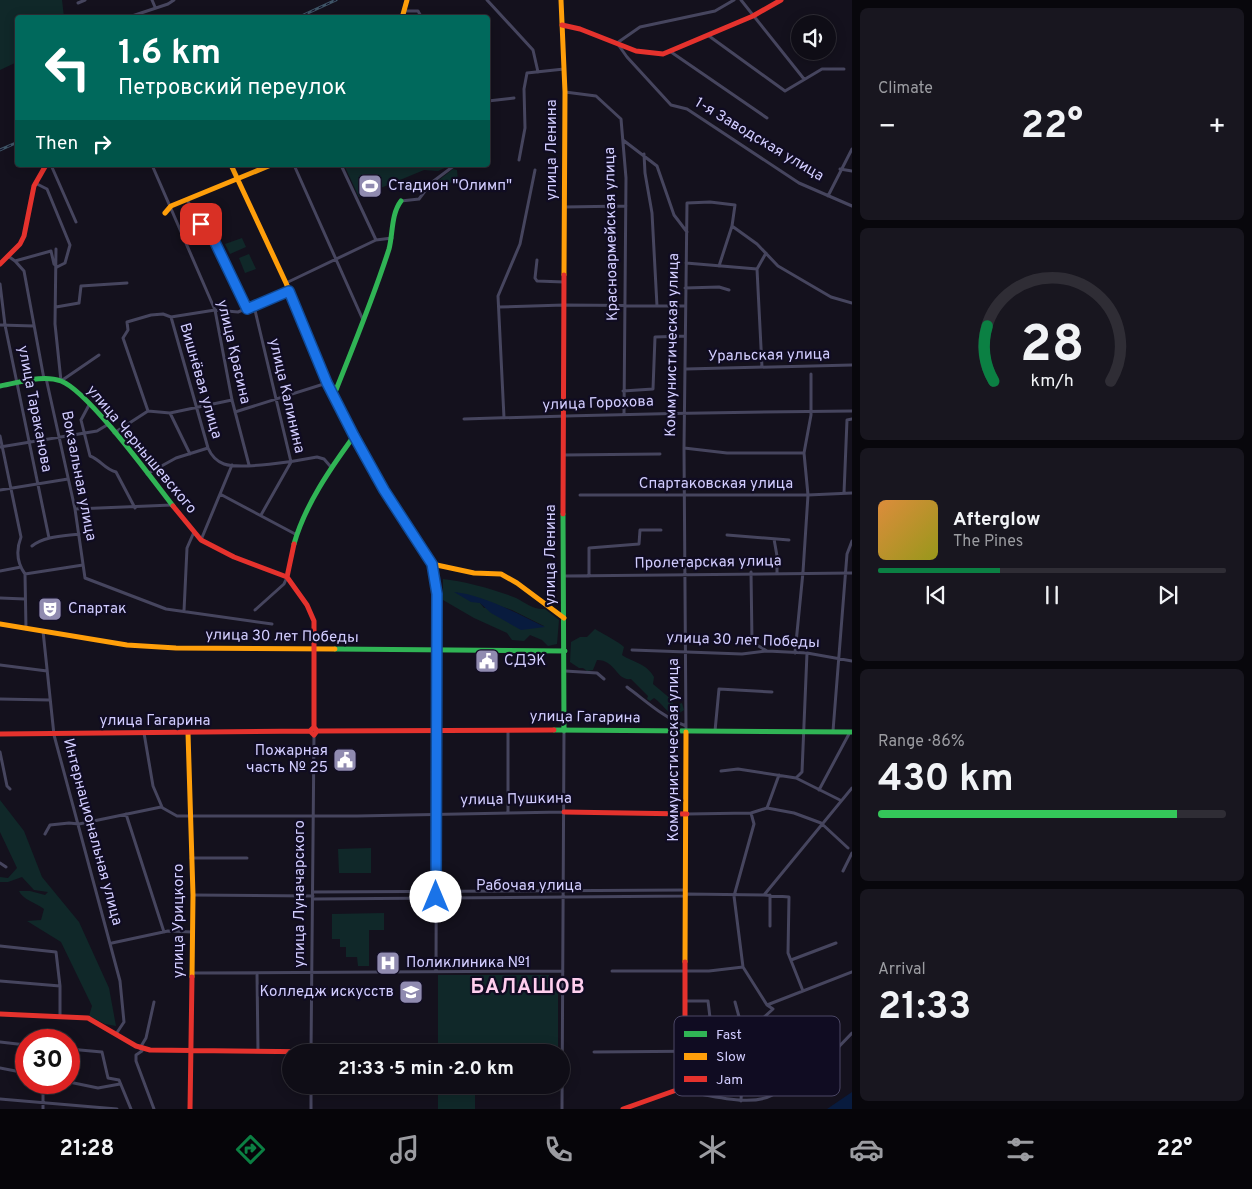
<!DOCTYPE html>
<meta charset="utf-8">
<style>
:root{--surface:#0f0d16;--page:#18161f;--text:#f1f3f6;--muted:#9b9ca1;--line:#2f2d35;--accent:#0b8043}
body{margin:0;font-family:Overpass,sans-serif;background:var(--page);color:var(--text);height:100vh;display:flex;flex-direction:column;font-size:19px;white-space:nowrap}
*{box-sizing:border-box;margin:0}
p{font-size:16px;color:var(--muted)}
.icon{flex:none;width:28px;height:28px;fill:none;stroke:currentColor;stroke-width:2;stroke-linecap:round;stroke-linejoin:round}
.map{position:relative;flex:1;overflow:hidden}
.sheet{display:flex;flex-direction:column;gap:8px;padding:8px;background:#08070c;width:400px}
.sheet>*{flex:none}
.hud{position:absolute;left:15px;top:15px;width:475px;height:152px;border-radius:5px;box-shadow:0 2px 12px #0003,0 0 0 1px var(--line);background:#00695c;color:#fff;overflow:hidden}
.controls{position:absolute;left:791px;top:15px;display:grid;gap:10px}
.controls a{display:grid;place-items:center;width:45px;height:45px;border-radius:50%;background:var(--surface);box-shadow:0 2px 12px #0003,0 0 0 1px var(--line);font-size:25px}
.speed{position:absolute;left:15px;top:1029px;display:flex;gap:10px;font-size:25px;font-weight:700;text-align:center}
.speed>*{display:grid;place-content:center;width:65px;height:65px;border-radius:50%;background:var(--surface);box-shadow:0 2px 12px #0003,0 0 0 1px var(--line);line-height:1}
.speed .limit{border:8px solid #d22;background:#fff;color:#111}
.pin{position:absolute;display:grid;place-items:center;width:42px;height:42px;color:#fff;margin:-21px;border-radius:10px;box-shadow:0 2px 8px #0006}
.me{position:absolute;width:55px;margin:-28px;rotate:0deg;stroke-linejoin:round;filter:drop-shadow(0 0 4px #0008)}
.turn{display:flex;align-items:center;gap:18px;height:105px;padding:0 20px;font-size:22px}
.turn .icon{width:65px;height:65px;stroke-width:2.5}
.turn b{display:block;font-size:35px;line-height:42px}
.then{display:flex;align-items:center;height:48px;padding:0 20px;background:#0003;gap:10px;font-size:19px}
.big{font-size:38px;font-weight:700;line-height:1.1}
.sheet .widget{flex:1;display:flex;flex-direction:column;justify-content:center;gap:8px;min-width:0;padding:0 18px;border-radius:8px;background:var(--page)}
.sheet .dial{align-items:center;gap:0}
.dial svg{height:130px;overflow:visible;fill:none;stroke:var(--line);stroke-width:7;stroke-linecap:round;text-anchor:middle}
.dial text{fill:var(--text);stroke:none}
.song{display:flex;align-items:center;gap:15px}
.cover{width:60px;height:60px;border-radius:8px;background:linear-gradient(135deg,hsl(30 70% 55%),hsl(60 70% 35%))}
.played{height:5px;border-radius:2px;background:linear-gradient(90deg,var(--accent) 35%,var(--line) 35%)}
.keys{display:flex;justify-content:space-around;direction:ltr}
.heat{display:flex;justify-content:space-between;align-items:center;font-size:28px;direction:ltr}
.charge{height:8px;border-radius:4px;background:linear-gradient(90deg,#34c759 86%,var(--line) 0)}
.trip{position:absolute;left:282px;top:1044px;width:288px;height:50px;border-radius:25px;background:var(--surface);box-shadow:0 2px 12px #0003,0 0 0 1px var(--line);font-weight:700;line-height:50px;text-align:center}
.menu{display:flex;height:80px;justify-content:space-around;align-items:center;background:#060509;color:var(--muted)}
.menu .icon{width:35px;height:35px}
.menu .selected{color:var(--accent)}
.menu b{font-size:22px;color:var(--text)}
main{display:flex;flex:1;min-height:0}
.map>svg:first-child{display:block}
</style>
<main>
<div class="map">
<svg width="852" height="1109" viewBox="0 0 852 1109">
<rect width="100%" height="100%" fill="#14111d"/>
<path fill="#102829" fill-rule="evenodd" d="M0,0H62L64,17L18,18L17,62L0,70Z
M344,165H451L438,171L424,170L359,197Z
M453,169L457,170L458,181L437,185L435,183Z
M242,238L246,247L230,254L225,244Z
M249,254L256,269L245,273L239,258Z
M443,579C463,581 497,590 516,598C526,603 533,610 545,609L559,620L557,644L548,646L542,640L530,635L524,641L512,640L507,633L474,618L443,600ZM455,592L512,610L544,626L510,623L488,608H484L480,603Z
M595,629C603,634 619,642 624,647L622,655C634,663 646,663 654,677L653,684L672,700L674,706L682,703L684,710L675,716C665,711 663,704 654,698L650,701L647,699L648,696L631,679C616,681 616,660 597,660L593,670L587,671L583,668H579L570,662L571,642L580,637H587Z
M0,800L24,831L42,877L79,922L109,988L116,1026L105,1024L89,1016L92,1006L61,942L27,921L41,920L44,909C36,903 22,899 19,891H30L45,895L48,892L34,890L22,877L8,882H0V877L8,878L17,868L0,832Z
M371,848V873H339L338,849Z
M384,913V930H369V966H358L357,957H346V947H340V939H332V914Z
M438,975H549V987H558V1052H438Z
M438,1085H558V1087H475V1109H438Z"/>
<path fill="#081b3e" d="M454,592C484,595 518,614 545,627L521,630L491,613L480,603L471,602Z
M852,1092V1109H827Z"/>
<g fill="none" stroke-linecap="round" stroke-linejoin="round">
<path stroke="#46455e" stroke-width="3" d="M152,0L155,7
M487,0L533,50L538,72
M734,0L715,11L640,27L617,43L627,57L671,105L687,109L799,183L852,206
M741,0L804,79
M78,3L85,0
M404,11H418L422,18
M126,18L168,4L174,0
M709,36L785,91L822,69H844
M671,52L767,118
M565,92L596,96L621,119L626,178L624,414
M488,101L514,98
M623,140L657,166L674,215L687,232
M644,154L645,173L652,213L657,306
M519,160L525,128L524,89L527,73L564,69
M51,165L76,222
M152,165L215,310L232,400L249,465
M294,165L363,320
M341,165L376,240
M840,169L852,171
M35,183L47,189L70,245L65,263L57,267
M828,196L852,149
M187,200L201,223L213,230L212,236L247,309
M401,201L419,199L431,183L455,165
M564,207L626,206
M732,226L757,244L778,266L831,297L852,303
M56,249L55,324L61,381
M8,256L15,261L51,251L54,264L57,267
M537,260L535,278L537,281L564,282
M15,261L24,271L44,379
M686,263L757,269
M286,283L376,240L392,238
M0,284L5,325L49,538
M685,288L719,287L729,290
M254,306L291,462L261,515
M56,307L79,303L81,286L127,283
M499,307L564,305L685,306
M171,317L208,448C211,455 216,461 224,464C241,470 297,461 317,457L324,459L331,467
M0,325L34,326
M762,367L757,269L766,253
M686,369L852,365
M46,378L75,509L85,578L166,609L272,624
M61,381L99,355
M623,391L653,389L655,337L685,336
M89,405L81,420L90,456C101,460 104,469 116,472L135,508
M148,411L123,338L128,330L127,322L151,315L163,314L171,317L215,310L238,312L289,291
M235,412L327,383
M170,413L190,454
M504,418L498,296L520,244L535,170
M464,419C593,415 722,412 852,411
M114,433L148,411L170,413L232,400
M0,436L21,537C16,550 17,563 25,574L26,629
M0,447L97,431L107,425
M684,448L727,453H804
M563,455L660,454
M147,474L176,458L208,448
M0,490L68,479
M844,493L847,420L852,419
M220,494L297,535
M580,495H808L852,493
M75,509L172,505
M727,535L789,540
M774,539L777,556V572
M201,540L232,465
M32,546C44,536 64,536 79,534
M0,571L21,567
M751,572L752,642L767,651
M25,574L83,565
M565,576L852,573
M589,576V548L639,544L640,530H661
M0,598L25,599
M255,610L284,584L287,577
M184,611L187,548L194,532
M43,631L54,735L120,981L124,1022L116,1034
M632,650L742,654L767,651L807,653L852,661
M795,653L803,572L808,495L804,453L811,415V374
M0,665L47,671
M565,671L597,673L604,679
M627,687C646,701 664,718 686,726
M0,699L50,700
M686,731L684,448L687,203L710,202L735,205L732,226L719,266
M715,731L719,689L772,692
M833,731L847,554L852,541
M144,733L153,786L162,807
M0,752L7,786L10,789
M721,771L738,769L796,778L840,800
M796,778L802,772L807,653
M819,790L850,732
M767,808L794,813L821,823L848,848
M508,812V730
M126,814L164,932
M687,814L751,813
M45,834L50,825L69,823L79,824L161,807L177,816H357L564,812
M191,858H247
M0,863L6,867
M843,871L852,853
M313,892L686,890
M686,894L764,895L852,788
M193,895L313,896
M764,895L789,897L788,953L803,991
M313,899L686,896
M770,926V895
M112,943L168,931L192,932
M0,946L56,952L60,986V1017
M791,960L836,943
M436,971L437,650
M612,971H709L743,967
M192,973L563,971
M257,973L258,1051
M0,981L60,986
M735,1002L744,1035L741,1101
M767,1005L852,972
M0,1042L26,1045
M69,1049L102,1052L108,1078L119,1080L131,1109
M311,1052L314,735
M594,1052L714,1051L708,1001H686
M0,1068L26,1073
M69,1082L98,1088L120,1084
M685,1087L690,1092C714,1096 759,1109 778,1091L828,1058L852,1033
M778,1091L762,1019L773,1009L767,1005L743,967L734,896L754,824L751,813L767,808L779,775
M0,1099L117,1109
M43,1109V1082
M154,1109L136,1061V1055L142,1051L140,1048L146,1038L154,1002
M311,1109V1085
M562,1109L564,731"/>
<path stroke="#30b455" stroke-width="5" d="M0,386C19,383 42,374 61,381C88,391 152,479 173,506
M334,395C353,347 373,299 389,249C393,234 391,214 401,201
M563,514L564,731
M294,544C305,505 330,469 354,436
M335,649L565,651
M554,730L852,732
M414,1052L429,1051"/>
<path stroke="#ff9f0a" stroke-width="5" d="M561,0L565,92L564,275
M402,18L407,0
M231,165L286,283L340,411L376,476
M165,213L171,206L271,165
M432,564L474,573L501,574L517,583L564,618
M0,624L127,645L176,648L335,649
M188,733L193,895L192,977
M685,962L686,732"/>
<path stroke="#e5322d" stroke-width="5" d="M562,25L580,29L636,51L663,54L753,16L781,0
M0,264L20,244L24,236L34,186L46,165
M376,476L432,564L437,594V650
M173,506L201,540L234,557L287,577
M563,514L564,275
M294,544L287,577L307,605L314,621V727
M317,731L314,727L310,731L314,735L317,731L554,730
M0,734L310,731
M564,812L687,814
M0,1014L88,1018L136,1046L150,1050L324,1052
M190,1109L192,977
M623,1109L685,1087V962"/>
<g stroke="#3f5567" stroke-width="3">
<path id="rail" d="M297,18L336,0
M0,150L18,142"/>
</g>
<use href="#rail" stroke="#100c22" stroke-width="1" stroke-dasharray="4" stroke-linecap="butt"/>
</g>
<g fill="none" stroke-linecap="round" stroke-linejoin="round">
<g stroke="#114b97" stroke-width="12">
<path id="route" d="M201,224L213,230L212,236L247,309L289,291L327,383L354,436L384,490L432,564L437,594L436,897"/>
</g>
<use href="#route" stroke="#1a73e8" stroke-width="9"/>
</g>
<defs>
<g id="stadium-square" transform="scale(1.25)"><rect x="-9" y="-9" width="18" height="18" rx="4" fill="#908bb0" stroke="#100c22"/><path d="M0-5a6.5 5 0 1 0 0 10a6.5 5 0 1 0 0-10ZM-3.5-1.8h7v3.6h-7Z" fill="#fff"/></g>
<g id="theatre-square" transform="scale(1.25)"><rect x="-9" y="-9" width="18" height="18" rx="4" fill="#908bb0" stroke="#100c22"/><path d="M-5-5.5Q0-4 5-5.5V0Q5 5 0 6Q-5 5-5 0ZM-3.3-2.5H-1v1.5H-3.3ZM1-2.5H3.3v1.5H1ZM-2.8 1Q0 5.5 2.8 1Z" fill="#fff"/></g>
<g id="civic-square" transform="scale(1.25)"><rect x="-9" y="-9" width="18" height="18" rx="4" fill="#908bb0" stroke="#100c22"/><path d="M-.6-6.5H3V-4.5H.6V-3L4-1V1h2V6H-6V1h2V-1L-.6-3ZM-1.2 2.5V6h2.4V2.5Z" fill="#fff"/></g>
<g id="hospital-square" transform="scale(1.25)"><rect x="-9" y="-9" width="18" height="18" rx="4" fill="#908bb0" stroke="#100c22"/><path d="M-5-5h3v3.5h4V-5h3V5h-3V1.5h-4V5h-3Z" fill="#fff"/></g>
<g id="university-square" transform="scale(1.25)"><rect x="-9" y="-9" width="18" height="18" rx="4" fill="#908bb0" stroke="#100c22"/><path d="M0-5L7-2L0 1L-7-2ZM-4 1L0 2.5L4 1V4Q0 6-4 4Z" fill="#fff"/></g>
</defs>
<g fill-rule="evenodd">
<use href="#stadium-square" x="370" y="186"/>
<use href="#theatre-square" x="50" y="609"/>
<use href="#civic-square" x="487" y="661"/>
<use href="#civic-square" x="345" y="760"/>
<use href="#hospital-square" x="388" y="963"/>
<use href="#university-square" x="411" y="992"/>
</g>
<g text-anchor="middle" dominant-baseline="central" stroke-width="4.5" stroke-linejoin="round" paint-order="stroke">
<g font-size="15" fill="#d2cdff" stroke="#100c22">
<text transform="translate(759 140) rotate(31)">1-я Заводская улица</text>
<text transform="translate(552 150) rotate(-90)">улица Ленина</text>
<text transform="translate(612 234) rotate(-91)">Красноармейская улица</text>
<text transform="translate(673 345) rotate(-89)">Коммунистическая улица</text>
<text transform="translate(233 352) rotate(77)">улица Красина</text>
<text transform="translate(769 356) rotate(-1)">Уральская улица</text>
<text transform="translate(200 381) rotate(74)">Вишнёвая улица</text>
<text transform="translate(286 396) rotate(77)">улица Калинина</text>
<text transform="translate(598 404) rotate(-2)">улица Горохова</text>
<text transform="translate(34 409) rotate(79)">улица Тараканова</text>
<text transform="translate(141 450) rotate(50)">улица Чернышевского</text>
<text transform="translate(78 476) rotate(79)">Вокзальная улица</text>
<text x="716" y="484">Спартаковская улица</text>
<text transform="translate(551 555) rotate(-90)">улица Ленина</text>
<text transform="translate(708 563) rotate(-1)">Пролетарская улица</text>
<text transform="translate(282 637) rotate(1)">улица 30 лет Победы</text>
<text transform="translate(743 641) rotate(2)">улица 30 лет Победы</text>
<text transform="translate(585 718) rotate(1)">улица Гагарина</text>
<text x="155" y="721">улица Гагарина</text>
<text transform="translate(674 750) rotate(-90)">Коммунистическая улица</text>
<text transform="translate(516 800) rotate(-1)">улица Пушкина</text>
<text transform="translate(92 832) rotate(75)">Интернациональная улица</text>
<text x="529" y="886">Рабочая улица</text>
<text transform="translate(300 894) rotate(-90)">улица Луначарского</text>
<text transform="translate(179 921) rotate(-90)">улица Урицкого</text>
</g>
<g font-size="15" fill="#d2cdff" stroke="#100c22" text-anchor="start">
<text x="388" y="186">Стадион "Олимп"</text>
<text x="68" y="609">Спартак</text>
<text x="504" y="661">СДЭК</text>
<text x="328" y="751" text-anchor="end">Пожарная<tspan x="328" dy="17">часть № 25</tspan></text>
<text x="406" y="963">Поликлиника №1</text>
<text x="394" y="992" text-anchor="end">Колледж искусств</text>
</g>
<g font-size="20" font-weight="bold" letter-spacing="1" fill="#ffcfee" stroke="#100c22">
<text x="528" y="988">БАЛАШОВ</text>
</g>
</g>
<rect x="674" y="1016" width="166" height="80" rx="8" fill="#100c22" stroke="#4a4664" stroke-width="1"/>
<rect x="684" y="1031" width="23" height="6" fill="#30b455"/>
<rect x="684" y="1053" width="23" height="7" fill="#ff9f0a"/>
<rect x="684" y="1076" width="23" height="6" fill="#e5322d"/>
<g font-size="14" fill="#d2cdff">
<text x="716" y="1039">Fast</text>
<text x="716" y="1061">Slow</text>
<text x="716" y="1084">Jam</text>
</g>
</svg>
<div class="controls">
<a><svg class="icon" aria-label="sound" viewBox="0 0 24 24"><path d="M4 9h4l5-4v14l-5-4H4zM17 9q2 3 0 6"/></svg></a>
</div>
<div class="speed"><div class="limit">30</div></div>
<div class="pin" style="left:201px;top:224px;background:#d93025"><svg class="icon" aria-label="arrive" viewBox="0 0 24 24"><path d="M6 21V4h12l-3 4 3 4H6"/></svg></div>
<svg class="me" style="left:436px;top:897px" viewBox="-20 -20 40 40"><circle r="19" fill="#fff"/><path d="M0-13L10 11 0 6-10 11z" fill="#1a73e8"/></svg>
<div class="trip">21:33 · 5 min · 2.0 km</div>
<div class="hud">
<div class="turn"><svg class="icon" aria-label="left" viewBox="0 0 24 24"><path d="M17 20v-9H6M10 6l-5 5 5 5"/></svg><div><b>1.6 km</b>Петровский переулок</div></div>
<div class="then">Then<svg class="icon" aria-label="right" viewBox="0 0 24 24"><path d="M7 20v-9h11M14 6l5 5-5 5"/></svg></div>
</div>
</div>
<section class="sheet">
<div class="widget"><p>Climate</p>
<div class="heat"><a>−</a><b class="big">22°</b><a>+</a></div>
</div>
<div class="widget dial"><svg viewBox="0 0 100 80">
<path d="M14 69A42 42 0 1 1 86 69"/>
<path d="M14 69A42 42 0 0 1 10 35" stroke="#0b8043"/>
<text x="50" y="56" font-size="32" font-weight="700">28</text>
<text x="50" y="72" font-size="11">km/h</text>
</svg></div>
<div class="widget">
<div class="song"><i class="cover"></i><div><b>Afterglow</b><p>The Pines</p></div></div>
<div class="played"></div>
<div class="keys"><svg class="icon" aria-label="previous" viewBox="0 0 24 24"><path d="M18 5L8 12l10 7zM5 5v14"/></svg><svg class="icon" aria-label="pause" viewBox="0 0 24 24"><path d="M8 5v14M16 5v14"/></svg><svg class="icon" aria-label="next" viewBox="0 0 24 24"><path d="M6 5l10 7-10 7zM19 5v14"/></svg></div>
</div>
<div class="widget"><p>Range · 86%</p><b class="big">430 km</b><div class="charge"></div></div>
<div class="widget"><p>Arrival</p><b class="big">21:33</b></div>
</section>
</main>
<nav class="menu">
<b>21:28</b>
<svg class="icon selected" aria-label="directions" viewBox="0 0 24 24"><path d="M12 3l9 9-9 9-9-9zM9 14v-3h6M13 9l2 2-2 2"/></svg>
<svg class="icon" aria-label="music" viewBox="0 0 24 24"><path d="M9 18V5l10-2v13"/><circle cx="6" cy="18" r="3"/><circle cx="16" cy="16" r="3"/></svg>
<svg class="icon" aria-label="phone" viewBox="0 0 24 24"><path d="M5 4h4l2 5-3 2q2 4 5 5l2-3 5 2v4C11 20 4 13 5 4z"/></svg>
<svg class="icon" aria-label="climate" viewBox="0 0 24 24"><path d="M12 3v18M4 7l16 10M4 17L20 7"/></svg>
<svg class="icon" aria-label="car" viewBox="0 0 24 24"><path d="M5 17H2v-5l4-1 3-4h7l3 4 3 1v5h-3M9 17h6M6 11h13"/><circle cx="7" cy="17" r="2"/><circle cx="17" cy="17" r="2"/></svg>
<svg class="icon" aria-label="filters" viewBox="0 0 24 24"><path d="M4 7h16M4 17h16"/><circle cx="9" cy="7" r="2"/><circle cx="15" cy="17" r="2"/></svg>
<b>22°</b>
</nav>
